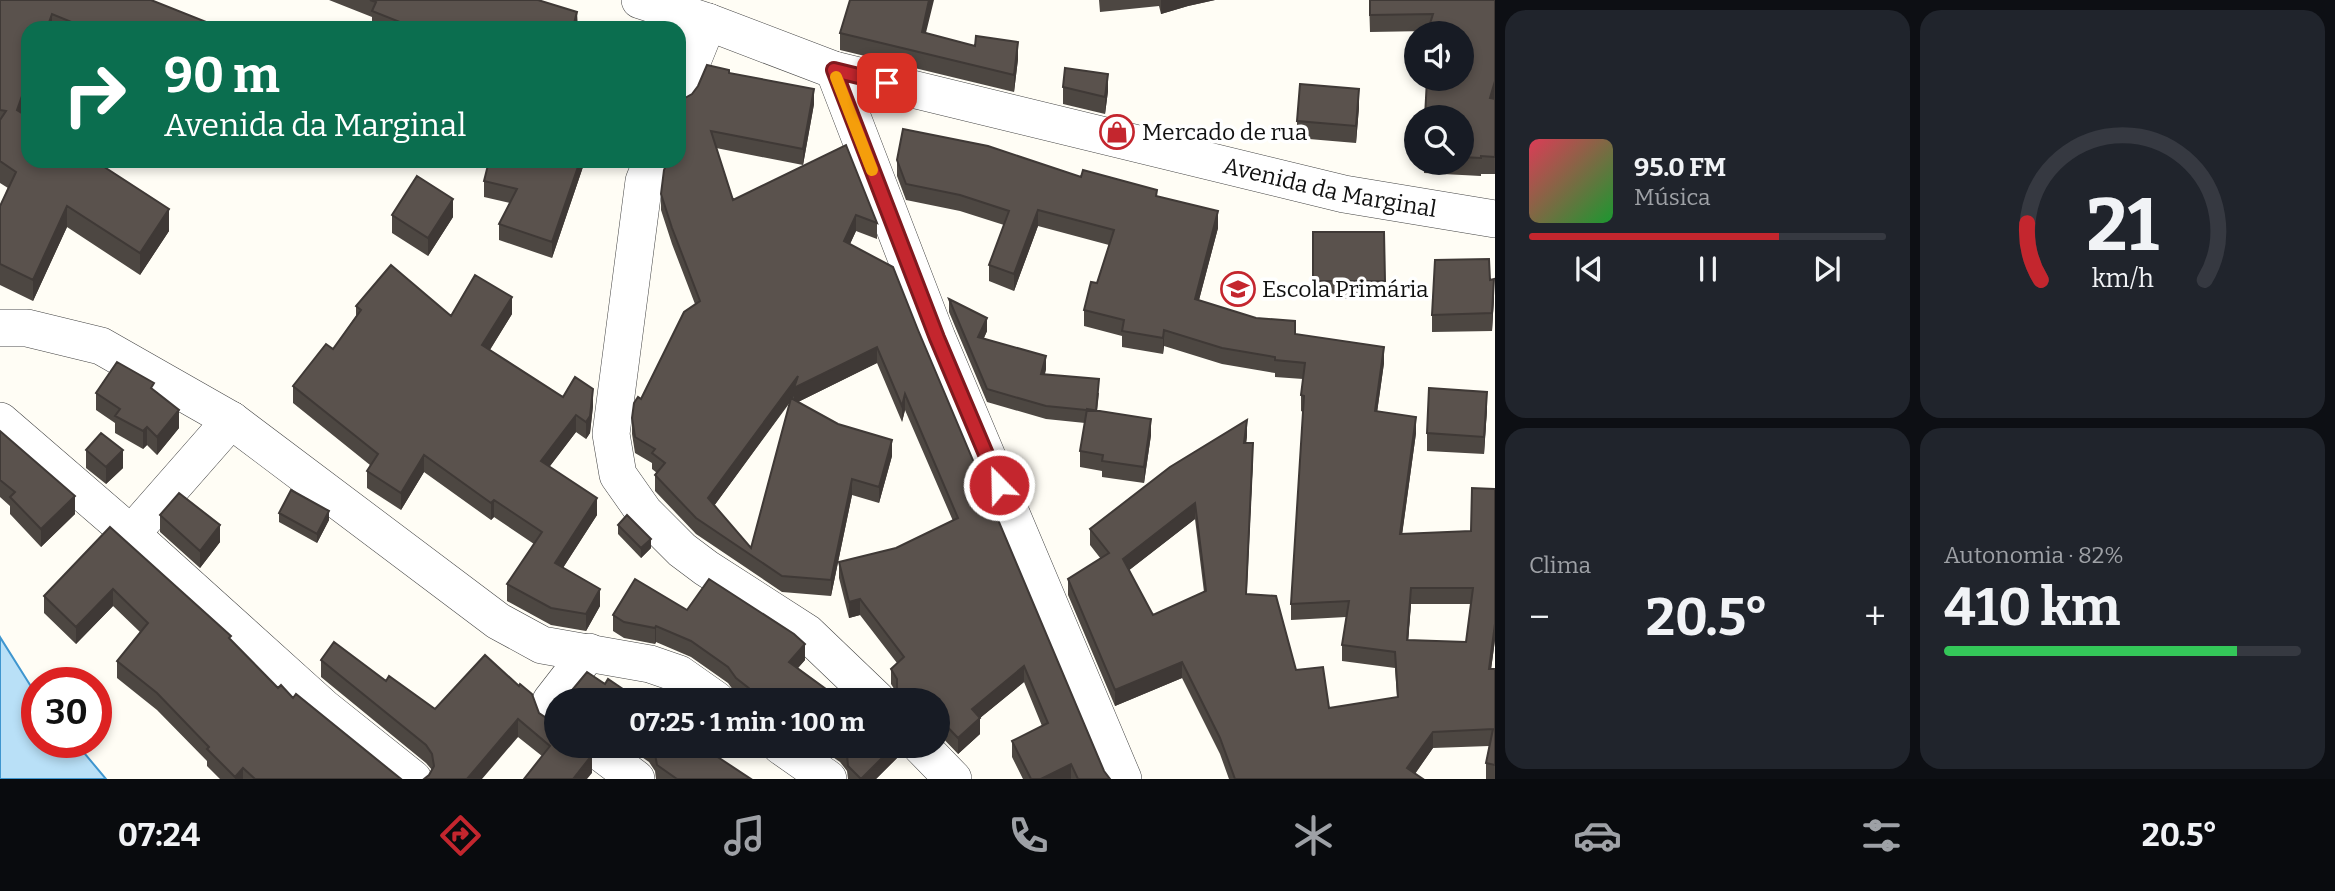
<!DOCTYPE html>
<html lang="pt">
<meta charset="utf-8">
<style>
:root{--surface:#171b24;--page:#20242c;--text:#f1f3f6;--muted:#9ea1a6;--line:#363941;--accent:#c4262e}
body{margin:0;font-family:Bitter,serif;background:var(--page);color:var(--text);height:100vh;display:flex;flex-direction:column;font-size:26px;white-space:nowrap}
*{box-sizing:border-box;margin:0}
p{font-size:23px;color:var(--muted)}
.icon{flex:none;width:38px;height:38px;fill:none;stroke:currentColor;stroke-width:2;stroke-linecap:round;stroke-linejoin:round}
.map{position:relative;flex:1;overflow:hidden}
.panel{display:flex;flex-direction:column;gap:10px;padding:10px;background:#0d0f14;width:840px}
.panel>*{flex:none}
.guide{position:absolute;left:21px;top:21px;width:665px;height:147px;border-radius:21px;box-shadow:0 4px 10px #0003;background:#0b6e4f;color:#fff;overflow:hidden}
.controls{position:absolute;left:1404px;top:21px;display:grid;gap:14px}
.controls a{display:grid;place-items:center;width:70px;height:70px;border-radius:50%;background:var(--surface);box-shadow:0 4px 10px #0003;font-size:35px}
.speed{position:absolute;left:21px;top:667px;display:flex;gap:14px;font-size:35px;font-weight:700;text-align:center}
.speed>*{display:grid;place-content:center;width:91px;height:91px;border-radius:50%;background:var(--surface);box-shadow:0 4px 10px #0003;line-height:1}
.speed .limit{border:10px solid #d22;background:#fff;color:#111}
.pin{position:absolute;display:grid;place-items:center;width:60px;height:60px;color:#fff;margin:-30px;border-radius:14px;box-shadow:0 4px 10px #0006}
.me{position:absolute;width:77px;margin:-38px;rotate:337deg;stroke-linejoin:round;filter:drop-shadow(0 0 5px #0008)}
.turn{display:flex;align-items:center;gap:24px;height:147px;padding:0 28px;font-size:32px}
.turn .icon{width:91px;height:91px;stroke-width:2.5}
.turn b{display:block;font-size:49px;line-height:60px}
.big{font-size:52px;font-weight:700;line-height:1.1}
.panel .card{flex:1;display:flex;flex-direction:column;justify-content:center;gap:10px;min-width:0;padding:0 24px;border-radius:21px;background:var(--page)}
.panel .dial{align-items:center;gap:0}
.dial svg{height:182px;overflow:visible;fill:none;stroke:var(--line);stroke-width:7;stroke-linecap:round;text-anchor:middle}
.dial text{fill:var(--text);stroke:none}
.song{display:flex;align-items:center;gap:21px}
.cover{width:84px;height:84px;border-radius:10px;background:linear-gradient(135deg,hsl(350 70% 55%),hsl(130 70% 35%))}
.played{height:7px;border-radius:4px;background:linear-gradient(90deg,var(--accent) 70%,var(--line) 70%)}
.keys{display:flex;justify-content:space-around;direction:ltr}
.heat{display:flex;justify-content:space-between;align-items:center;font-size:38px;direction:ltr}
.charge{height:10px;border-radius:5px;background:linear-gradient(90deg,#34c759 82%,var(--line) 0)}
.panel .tiles{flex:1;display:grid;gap:10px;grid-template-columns:repeat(2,1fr)}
.trip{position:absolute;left:544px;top:688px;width:406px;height:70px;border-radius:35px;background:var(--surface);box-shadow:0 4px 10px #0003;font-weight:700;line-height:70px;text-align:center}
.tab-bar{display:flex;height:112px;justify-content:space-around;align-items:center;background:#090b0e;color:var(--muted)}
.tab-bar .icon{width:49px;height:49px}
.tab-bar .active{color:var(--accent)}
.tab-bar b{font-size:32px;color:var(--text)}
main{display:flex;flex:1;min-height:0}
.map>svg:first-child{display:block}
</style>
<main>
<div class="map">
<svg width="1495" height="779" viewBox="0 0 1495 779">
<rect width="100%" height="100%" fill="#fffdf5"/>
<path fill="#b9e0f7" stroke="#3f96cf" stroke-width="2" d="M0,637L37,696V742H75L106,779H0Z"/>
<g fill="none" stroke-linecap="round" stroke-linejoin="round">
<g stroke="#444" stroke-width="38">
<g id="minor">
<path id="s1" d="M640,0L708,22L834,70L1344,194L1495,219"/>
<path d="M834,70L937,338L1123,779"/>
<path d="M679,94L708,22"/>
<path d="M652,161L644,181L611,434L618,475L644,512L682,550L706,568L807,633L877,700"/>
<path d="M0,328H27L101,346L231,420L498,621L542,645L650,664L679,674L716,700"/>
<path d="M0,421L131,534L324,708L413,779"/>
<path d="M131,534L231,420"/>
<path d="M556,718L554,716L551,701L589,652"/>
<path d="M592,746L636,779"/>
<path d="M781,746L828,779"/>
<path d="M921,746L953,779"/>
</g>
</g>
<use href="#minor" stroke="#fff" stroke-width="37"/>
</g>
<path fill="#4d4742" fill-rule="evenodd" d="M0,0L214,28H28V101L23,114L169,231L140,275L67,227L33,301L0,285V206L8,188L0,183Z
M329,0H538L577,12L578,28H376L372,27V17Z
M1099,0H1215L1188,6L1161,14L1159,6L1100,12Z
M1369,0H1495V174H1481V176L1424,173V163H1461V117L1427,80L1421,79H1461L1427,31L1370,32Z
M840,33H926L1018,59L1014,92L840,50Z
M729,73L814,104L803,165L716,148L733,200L846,145L877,223V239L856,231L850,244L918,330L1104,771L1110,779H1023L1012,757V741L1042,726L1024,682L980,718V734L958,754L938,733V700L893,698L896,692L891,684V669L897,663L860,615L849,618L839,578V562L896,548L953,521L905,410L902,422L877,363L798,402L892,456L879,503L852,495L831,596L782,592L696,534L655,491V475L657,473L652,469V463L635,453L632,434V418L641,399L695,304L672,244L661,210V194L679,161L683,99ZM791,401L751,548L714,506Z
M1063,87L1108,91L1105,114L1063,104Z
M1359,107L1356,143L1297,138V121Z
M897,160L1081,177L1157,196L1218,228L1199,300L1295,334L1384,363L1377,412L1416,433L1402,534L1471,531L1495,489V640L1491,669H1495V779H1486V763L1489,746L1433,748L1415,774L1423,779H1229L1220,754L1182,678L1115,706L1068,595V579L1101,559L1090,545V529L1247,436L1246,443L1253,459L1246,594L1296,670L1329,708L1397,697L1395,668L1342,661V645L1346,617L1291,620V604L1303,412L1301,411V395L1303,379L1275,377V373L1222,364L1164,346L1163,354L1122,347V336L1084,326V310L1097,283L1109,245L1038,226L1014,291L989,281V265L1004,225L960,211L906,200L897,176ZM1195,519L1204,592L1153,615L1129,570ZM1411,604H1471L1466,642L1408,640Z
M585,161L552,258L499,240V224L510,203L484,197V181Z
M392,215L453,217L428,256L392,233Z
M1313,232H1384L1385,299H1313Z
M1490,280L1494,297L1492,331L1432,332V315Z
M949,299L987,331L984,338L1046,369L1045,374L1099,393L1097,411L1151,435L1144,483L1102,477V471L1080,467V451L1085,423L1046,419L987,402L949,312Z
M356,306L451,316L512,314L490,350L563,397L593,406L590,433L586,439L576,432L549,467L597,515L563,568L600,606L586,631L551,625L507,601V584L534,544L494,517L491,520L424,472L401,510L367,488V471L370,465L293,403V386L333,349L356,316Z
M154,390L179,428L157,455L147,445L143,449L115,433V423L96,410V393Z
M1487,409L1484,454L1427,451V433Z
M0,431L75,514L41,547L10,514V506L0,497Z
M86,450L123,468L106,484L86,468Z
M279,513L329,520L317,543L279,522Z
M160,515L220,542L200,568L160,532Z
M618,525L651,548L641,558L618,534Z
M110,527L231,640L278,688L401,779H220L207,766V761L157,710L117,678V661L140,632L113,606L76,644L44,613V596Z
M687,610L805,660L798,668L841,700H743L736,694L728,683L691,657L656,642L655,644L624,638L613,631V615Z
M321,660L386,681L435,709L539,713L592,773L542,756L518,737L429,775L432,770L426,763L321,677Z
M605,684L639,700H573V689Z
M626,746H701L751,779H656L655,771L649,762Z
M817,746H902V753L876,779H848L847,771L840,762Z"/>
<path fill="#3f3936" d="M929,0H934L922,49V32Z
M1161,0H1215L1188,6L1161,14Z
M577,12V28H573Z
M52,14V28H47Z
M1018,42V59L1014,92V75Z
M1108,74V91L1105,114V97Z
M28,79V101L17,131V110Z
M1495,81V98L1490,116V98Z
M814,89V104L803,165V149Z
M1359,89V107L1356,143V126Z
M580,161H585L552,258V242Z
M453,199V217L428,256V238Z
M67,206V227L33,301V280Z
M169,209V231L140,275V253Z
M1038,210V226L1014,291V274Z
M1218,211V228L1195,315V299Z
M856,215V231L844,257V241Z
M1494,279V297L1492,331V313Z
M512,297V314L482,362V345Z
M987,318V331L978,350V337Z
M1164,330V346L1163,354V338Z
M877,347V363L794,404V396L708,514V498L798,376Z
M1384,347V363L1375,427V411Z
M1046,356V369L1041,387V374Z
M593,389V406L590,433L586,439V422Z
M1487,392V409L1484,454V437Z
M905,394V410L902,422V406Z
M179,410V428L157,455V437Z
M576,415V432L541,478V461Z
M1416,417V433L1400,550V534Z
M1151,419V435L1144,483V467Z
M1247,420V436L1244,459V443Z
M147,427V445L143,449V431Z
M892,440V456L879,503V487Z
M1253,443V459L1246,610V594Z
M123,450V468L106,484V467Z
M424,455V472L401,510V493Z
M852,479V495L831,596V580Z
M75,496V514L41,547V529Z
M597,498V515L555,580V563Z
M494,500V517L491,520V503Z
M1195,503V519L1123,575V559Z
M329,511V520L317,543V534Z
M220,525V542L200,568V551Z
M651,539V548L641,558V548Z
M1411,588V604L1407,657V640Z
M113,589V606L76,644V627Z
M600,589V606L586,631V614Z
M860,599V615L849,618V602Z
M1495,624V640L1489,685V669Z
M656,626V642L655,644V628Z
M805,644V660L789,678V662Z
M1182,662V678L1115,706V690Z
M1024,666V682L980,718V734L958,754V738L972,709Z
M518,719V737L482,779H467Z
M1433,732V748L1411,779L1407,768Z
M894,746H902V753L876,779H861Z
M592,755V773L587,779H573Z
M1071,764V779H1041Z
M243,768V779H235V777Z"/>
<path fill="#5a524d" stroke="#3f3936" stroke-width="2" fill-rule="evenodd" d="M0,0H151L214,25L213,28H86L52,14L47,28H28V79L17,110L28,117V161H95L169,209L140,253L67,206L33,280L0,264V206L16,172L0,161V120L6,111L0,110Z
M370,0H538L577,12L573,27L577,28H398L400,22L372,11L376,2Z
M850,0H929L922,32L975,46L976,36L1018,42L1014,75L840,33Z
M1370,0H1495V81L1490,98L1495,99V157L1481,156V158L1461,157V117H1425L1427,79H1461V33H1427L1433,14L1370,15Z
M707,65L729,70V73L814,89L803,149L711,131L733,200L846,145L877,223L856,215L844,241L893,267L918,330L1104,771L1110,779H1078L1071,764L1041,779H1031L1012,741L1048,723L1024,666L972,709L980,718L958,738L938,717V700H889L893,698L897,690V679L891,669L904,657L860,599L849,602L839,562L896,548L958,518L905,394L902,406L877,347L794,388L798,376L708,498L751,548L791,398L838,424L892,440L879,487L852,479L831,580L782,576L696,518L655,475L665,463L652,453L655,449L635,437L632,418L634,403L638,397L641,399L684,312L700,301L672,228L661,194L664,170L668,161H679V98L683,99L692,94L698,86Z
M1065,68L1108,74L1105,97L1063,87Z
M1300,84L1359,89L1356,126L1297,121Z
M903,129L988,146L1081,177L1083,170L1157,190L1156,196L1218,211L1195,299L1256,318L1295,321V334L1384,347L1375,411L1416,417L1400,534L1471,531L1472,488L1495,489V624L1489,669H1495V765L1486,763L1493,729L1433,732L1407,768L1423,779H1235L1220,738L1182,662L1115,690L1068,579L1109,553L1090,529L1170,467L1247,420L1244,443H1253L1246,594L1276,596L1296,670L1323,667L1329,708L1398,697L1395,652L1342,645L1349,601L1291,604L1304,396L1301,395L1305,363L1275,360V357L1222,348L1164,330L1163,338L1122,331L1124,320L1084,310L1091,282L1097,283L1114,230L1038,210L1014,274L989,265L1009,211L960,195L906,184L897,160ZM1195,503L1206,591L1153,615L1123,559ZM1411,588H1473L1466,642L1407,640Z
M489,161H580L552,242L499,224L517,189L484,181Z
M417,176L453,199L428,238L392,215Z
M1313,232H1384L1385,281H1313Z
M1489,259L1490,280L1494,279L1492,313L1432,315L1435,260Z
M391,265L451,316L475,275L512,297L482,345L563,397L575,377L593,389L590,416L586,422L576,415L541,461L597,498L555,563L600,589L586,614L551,608L507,584L542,532L494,500L491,503L424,455L401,493L367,471L378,454L293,386L326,344L333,349L361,310L356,306Z
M949,299L987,318L978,337L1046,356L1041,374L1099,379L1096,411L1046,406L987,389Z
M117,362L154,383L151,388L179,410L157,437L147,427L143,431L115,416L120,409L96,393Z
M1429,388L1487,392L1484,437L1427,433Z
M1087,409L1151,419L1144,467L1102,461L1103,455L1080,451Z
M0,431L75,496L41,529L10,497L15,492L0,480Z
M101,433L123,450L106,467L86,450Z
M291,490L329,511L317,534L279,513Z
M179,493L220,525L200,551L160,515Z
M627,515L651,539L641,548L618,525Z
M110,527L231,636L229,638L278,688L281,685L293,698L296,694L401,779H255L243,768L235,777L207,749L209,747L157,693L117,661L148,623L113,589L76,627L44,596Z
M635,579L687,610L709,579L794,634L805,644L789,662L841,700H764L736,678L728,667L691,641L656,626L655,628L624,622L613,615Z
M334,642L386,681L389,676L435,709L485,655L519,686L520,684L532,694L539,713L551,721H556V746H582L592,755L573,779H524L550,746L518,719L467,779H424L429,775L434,766L432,754L426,745L321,660Z
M587,672L605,684L608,679L639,700H576V696L573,689Z
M649,746H701L751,779H677L657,765L655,754Z
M840,746H894L861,779L848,766L847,755Z"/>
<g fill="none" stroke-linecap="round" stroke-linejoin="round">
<g stroke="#7f191e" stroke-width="18">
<path id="route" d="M887,83L834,70L937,338L999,485"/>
</g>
<use href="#route" stroke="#c4262e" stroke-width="12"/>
<path stroke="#f59e0b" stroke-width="12" d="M836,77L872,170"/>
</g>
<defs>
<g id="shop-ring" transform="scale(1.75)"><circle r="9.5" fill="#fff" stroke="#c4262e" stroke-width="1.5"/><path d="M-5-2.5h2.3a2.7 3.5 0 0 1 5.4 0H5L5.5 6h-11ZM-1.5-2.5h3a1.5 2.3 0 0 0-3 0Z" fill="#c4262e"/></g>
<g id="school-ring" transform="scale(1.75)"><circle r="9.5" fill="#fff" stroke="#c4262e" stroke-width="1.5"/><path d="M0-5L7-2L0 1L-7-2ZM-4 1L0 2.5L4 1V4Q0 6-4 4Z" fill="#c4262e"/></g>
</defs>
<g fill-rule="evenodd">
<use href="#shop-ring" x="1117" y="132"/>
<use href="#school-ring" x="1238" y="289"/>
</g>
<g text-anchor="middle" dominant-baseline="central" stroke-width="7" stroke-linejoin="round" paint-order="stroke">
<g font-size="23" fill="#111" stroke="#fff" text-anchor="start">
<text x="1142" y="132">Mercado de rua</text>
<text x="1262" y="289">Escola Primária</text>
</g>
<g font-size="23" fill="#111" stroke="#fff">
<text stroke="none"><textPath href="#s1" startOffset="716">Avenida da Marginal</textPath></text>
</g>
</g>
</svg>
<div class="controls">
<a><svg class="icon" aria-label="sound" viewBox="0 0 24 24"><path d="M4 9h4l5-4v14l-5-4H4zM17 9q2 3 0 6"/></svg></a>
<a><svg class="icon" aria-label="search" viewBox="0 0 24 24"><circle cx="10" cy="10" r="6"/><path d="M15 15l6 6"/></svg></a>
</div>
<div class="speed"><div class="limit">30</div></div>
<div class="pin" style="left:887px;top:83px;background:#d93025"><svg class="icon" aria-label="arrive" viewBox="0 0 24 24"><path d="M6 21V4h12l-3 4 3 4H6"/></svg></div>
<svg class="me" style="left:999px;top:485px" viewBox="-20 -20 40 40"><circle r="17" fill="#c4262e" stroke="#fff" stroke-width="3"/><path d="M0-11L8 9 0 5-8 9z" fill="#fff"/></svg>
<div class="trip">07:25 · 1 min · 100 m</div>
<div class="guide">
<div class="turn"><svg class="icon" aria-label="right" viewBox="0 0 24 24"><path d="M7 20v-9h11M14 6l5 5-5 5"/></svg><div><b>90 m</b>Avenida da Marginal</div></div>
</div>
</div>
<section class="panel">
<div class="tiles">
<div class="card">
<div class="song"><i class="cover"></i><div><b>95.0 FM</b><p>Música</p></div></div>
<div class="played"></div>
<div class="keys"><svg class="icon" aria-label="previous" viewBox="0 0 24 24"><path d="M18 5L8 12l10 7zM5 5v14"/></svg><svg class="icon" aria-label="pause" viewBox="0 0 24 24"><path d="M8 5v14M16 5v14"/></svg><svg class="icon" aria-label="next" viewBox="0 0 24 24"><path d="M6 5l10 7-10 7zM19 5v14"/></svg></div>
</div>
<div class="card dial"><svg viewBox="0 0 100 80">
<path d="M14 69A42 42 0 1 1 86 69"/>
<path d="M14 69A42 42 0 0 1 8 44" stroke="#c4262e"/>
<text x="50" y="56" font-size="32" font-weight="700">21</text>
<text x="50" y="72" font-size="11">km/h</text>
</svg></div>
<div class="card"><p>Clima</p>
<div class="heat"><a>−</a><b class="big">20.5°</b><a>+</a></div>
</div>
<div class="card"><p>Autonomia · 82%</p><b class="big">410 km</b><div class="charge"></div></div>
</div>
</section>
</main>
<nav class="tab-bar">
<b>07:24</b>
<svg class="icon active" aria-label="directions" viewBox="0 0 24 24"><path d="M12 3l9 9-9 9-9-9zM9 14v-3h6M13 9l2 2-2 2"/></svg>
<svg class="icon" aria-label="music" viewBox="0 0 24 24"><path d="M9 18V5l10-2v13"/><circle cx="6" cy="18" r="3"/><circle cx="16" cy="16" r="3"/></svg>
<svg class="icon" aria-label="phone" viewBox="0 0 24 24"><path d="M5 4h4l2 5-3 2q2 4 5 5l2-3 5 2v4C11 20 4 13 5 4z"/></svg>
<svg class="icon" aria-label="climate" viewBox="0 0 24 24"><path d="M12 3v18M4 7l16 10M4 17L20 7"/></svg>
<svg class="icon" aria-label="car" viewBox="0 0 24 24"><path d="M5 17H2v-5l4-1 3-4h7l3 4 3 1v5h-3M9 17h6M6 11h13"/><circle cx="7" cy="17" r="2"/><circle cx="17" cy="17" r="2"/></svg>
<svg class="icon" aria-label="filters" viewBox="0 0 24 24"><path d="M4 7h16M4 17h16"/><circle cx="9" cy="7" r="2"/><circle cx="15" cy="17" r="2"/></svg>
<b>20.5°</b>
</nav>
